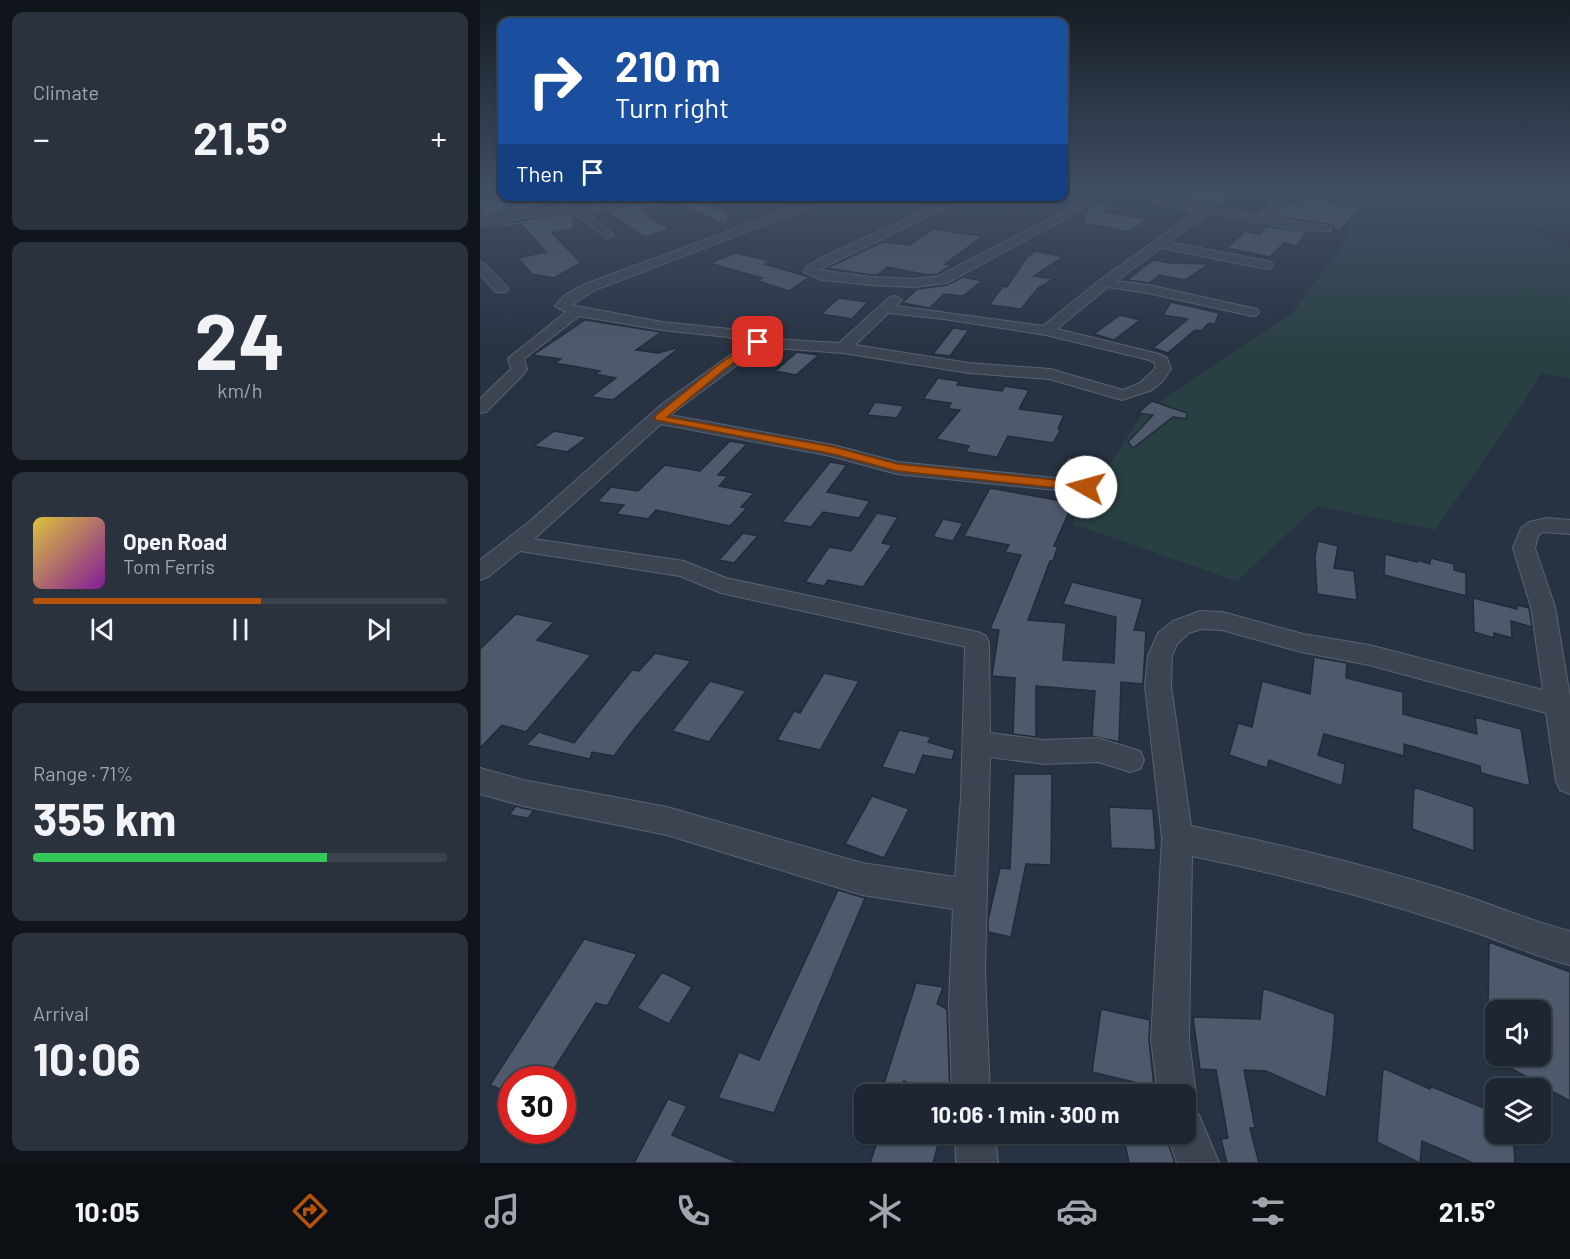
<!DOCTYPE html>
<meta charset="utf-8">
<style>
:root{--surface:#1d2632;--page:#2a323e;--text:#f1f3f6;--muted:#a0a5ac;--line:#3b434d;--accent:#b45309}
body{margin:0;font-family:Barlow,sans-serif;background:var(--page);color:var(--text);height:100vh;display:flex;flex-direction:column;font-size:22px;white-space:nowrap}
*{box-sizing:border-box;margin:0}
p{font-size:20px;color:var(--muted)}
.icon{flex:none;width:33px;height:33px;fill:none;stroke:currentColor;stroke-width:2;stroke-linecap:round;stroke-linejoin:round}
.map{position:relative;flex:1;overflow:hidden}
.sheet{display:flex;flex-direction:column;gap:12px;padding:12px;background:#10151c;width:480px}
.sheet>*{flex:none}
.guide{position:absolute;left:18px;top:18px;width:570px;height:183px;border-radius:12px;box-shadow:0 2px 4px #0004,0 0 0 2px var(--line);background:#1a4fa0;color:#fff;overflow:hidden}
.buttons{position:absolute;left:1005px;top:1000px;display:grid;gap:12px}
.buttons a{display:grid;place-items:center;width:66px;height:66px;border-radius:12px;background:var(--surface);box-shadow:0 2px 4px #0004,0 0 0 2px var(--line);font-size:30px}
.speed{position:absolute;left:18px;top:1066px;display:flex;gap:12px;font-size:30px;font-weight:700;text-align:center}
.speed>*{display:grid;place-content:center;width:78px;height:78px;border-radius:50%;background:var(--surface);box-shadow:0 2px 4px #0004,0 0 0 2px var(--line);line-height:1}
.speed .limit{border:9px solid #d22;background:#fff;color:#111}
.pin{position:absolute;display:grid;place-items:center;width:51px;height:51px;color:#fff;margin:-26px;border-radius:12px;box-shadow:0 3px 9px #0006}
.me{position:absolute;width:66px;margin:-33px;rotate:277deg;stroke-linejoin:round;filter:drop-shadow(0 0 4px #0008)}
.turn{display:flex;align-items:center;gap:21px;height:126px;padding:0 18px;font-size:27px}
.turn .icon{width:78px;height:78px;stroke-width:2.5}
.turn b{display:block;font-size:42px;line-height:51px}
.then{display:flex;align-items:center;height:57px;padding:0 18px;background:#0003;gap:12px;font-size:22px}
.big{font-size:45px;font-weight:700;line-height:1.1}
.sheet .widget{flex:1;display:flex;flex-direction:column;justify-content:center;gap:9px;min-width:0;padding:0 21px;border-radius:12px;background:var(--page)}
.sheet .dial{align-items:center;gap:0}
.dial b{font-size:78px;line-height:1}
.song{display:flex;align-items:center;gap:18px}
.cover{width:72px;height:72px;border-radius:9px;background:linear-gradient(135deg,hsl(50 70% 55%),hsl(290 70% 35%))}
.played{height:6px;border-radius:3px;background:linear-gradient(90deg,var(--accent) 55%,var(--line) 55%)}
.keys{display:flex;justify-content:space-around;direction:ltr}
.heat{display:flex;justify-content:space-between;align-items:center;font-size:33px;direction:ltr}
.charge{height:9px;border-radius:4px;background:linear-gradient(90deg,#34c759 71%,var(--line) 0)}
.trip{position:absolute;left:374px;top:1084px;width:342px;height:60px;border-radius:12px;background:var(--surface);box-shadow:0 2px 4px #0004,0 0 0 2px var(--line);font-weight:700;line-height:60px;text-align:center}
.dock{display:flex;height:96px;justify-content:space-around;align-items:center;background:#0c0f14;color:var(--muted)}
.dock .icon{width:42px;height:42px}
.dock .on{color:var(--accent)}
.dock b{font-size:27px;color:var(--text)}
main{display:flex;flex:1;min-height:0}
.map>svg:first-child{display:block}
</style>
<main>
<section class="sheet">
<div class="widget"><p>Climate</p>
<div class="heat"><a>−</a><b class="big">21.5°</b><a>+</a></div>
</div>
<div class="widget dial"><b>24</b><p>km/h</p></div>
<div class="widget">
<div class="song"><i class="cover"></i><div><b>Open Road</b><p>Tom Ferris</p></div></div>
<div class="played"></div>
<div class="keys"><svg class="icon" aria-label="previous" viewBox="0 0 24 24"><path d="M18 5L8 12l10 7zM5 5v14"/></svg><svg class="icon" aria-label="pause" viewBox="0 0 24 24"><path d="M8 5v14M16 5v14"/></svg><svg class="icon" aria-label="next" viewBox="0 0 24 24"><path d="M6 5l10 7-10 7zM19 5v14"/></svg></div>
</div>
<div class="widget"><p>Range · 71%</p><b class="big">355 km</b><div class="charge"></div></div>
<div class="widget"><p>Arrival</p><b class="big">10:06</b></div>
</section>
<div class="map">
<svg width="1090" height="1163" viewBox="0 0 1090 1163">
<rect width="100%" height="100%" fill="#273242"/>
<path fill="#294043" d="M881,191H1090V232L1054,229L1090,250V378L1060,374L1044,402L955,530L837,506L757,581L592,524L662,414L813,312L865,241Z"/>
<path fill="#4e596b" stroke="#222b39" stroke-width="1.5" d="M0,191L9,197L22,195V196L90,197V201L0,218Z
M714,191H758L737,207L703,201Z
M830,195L850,198L845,203L880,208L861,230L853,229V226L848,224L794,216L805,203L820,206Z
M174,196H216L250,216L245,225L196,202L161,210L190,230L164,237L127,211Z
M614,203L629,204L625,212L668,219L649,232L603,223L609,207Z
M89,212L92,214L93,229L72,233L101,263L74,278L52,274L38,258L66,252L41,224L21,228L19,225Z
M786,226L826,232L817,246L804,243L790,257L747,248L765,231L780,234Z
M453,229L503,236L465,264L472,265L458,274L448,275L407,267L398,275H391L347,268L403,242L429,245Z
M556,251L583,257L554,276L574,279L558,288L541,309L509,305L523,286L527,287L547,257Z
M256,253L291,261L285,264L329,277L309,291L278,281L282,278L229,263Z
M673,260L690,263L729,264L705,280L679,275L670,283L647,280Z
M483,277L502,281L483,296L464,294L450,308L422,303L437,289L467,285Z
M359,298L388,302L372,319L341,314Z
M691,302L739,313L735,324L729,323L721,331L715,330L688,353L673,348L708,319L683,315Z
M640,315L660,320L634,340L614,334Z
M105,320L181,332L156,350L178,353L200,347L133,400L111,397L136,378L115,374L120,371L75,363L81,359L53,355Z
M473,328L489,330L470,356L453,354Z
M317,352L339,355L316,375L295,371Z
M458,378L479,381L477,385L522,391L525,386L549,390L539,409L584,415L578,429H581L573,443L528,436L517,457L486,452L489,446L456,439L480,410L468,409L471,403L443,399Z
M672,401L707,413L706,419L693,417L653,448L648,442L673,415L658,413Z
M395,402L424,406L417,418L387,415Z
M74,431L107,437L87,452L54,446Z
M250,441L267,444L238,475L248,476L239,486L274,493L261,507L267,508L250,526L176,510L168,519L136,514L144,505L117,502L131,487L158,491L185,465L220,471Z
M588,457L605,460L604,473L582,469Z
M350,462L367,465L347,492L390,501L379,518L343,512L331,527L302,522Z
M510,488L593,503L574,546H578L573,561H570L548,620L586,623L583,660L634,663L636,617L583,604L592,582L663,599L654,630L666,631L663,684L641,682L639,742L612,736L615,691L556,686V737L533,734L535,678L512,676L519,630L510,629L541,555L525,552L529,545L484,536Z
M397,513L418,517L402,543L412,545L383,587L348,580L344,586L325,582L349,547L371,551Z
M463,519L483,523L473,541L453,537Z
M263,533L278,536L254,563L239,560Z
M838,541L858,546L854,568L874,571L877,600L837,594L835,556Z
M905,554L937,562V560L950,564L951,558L974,564V570L986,573V596L904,575Z
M993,598L1037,609V605L1049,608L1052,627L1031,621L1032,638L1014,633V638L994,632Z
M36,614L74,622L57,640L111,655L46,732L22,725L0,748V649Z
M175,653L211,661L154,729L134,756L112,752L110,759L46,745L59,732L94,743L152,670L159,671Z
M834,657L867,663L866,678L923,692V714L997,734L995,717L1041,729L1050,786L1001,773L1000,766L924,744V756L844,734L838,755L865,764L862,786L789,760L787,768L749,755L758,723L772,727L782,681L830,694Z
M344,673L379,681L340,750L297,740L314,711L320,713Z
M230,681L266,691L229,742L192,731Z
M419,730L451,737L448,742L475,750L472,760L443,755L435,775L402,767Z
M534,774H572L571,865L546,864L531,937L508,932V920L520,868L530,869Z
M934,787L994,807V851L932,829Z
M392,796L429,809L404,858L365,844Z
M36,806L42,808L54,810L48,818L29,815Z
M629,807L673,809L676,850L631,848Z
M358,890L385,898L294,1113L238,1098L259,1052L279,1060Z
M104,939L157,954L127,1006L116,1003L67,1080H32V1094L10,1085Z
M1009,942L1090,972V1101L1009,1056H1060V1011H1008Z
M182,972L212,987L189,1024L157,1008Z
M436,983L463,987L457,1004L467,1009L470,1095H459L424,1081L417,1094L402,1090Z
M783,988L855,1014L853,1043L846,1098L786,1071L764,1070L775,1128H770L779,1163H747L741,1139L748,1138L736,1070L720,1069L713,1017L780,1019Z
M621,1009L670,1020L669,1040L674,1087L612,1072Z
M903,1068L950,1089V1086L1016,1113V1134H1033L1035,1163H993L942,1141L940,1163L897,1142Z
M188,1099L207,1106L192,1135L259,1163H154Z
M400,1134H461L453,1163H390Z
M643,1134H685L695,1163H649Z"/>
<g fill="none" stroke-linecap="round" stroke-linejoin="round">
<g stroke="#5a626f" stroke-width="2">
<path id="minor" d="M615,191H672L653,198L624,194L590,216L467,283L434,287L391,285L342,280L324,272L327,266L343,257L476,196H490L338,270L391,277L434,279L459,276L582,212Z
M802,191H812L790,218L847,226L851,227V231L820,230L728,213L689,242L787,261L791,262L793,265L791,268L787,269L681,248L636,281L668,285L772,308L777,309L779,312L777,315L772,316L668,293L628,287L577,329L679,354L687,358L691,369L682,382L672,390L642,400L569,379L489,373L363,353L281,347L190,415L353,445L418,462L606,481L613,483L616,487L613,491L606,493L417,474L351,456L181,424L54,539L204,561L246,578L498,632L506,636L509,643L510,733L564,740L618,738L660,751L664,760L660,769L650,772L618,762L564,764L510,757L505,972L510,1095H472L469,1002L473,909L382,895L187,835L43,806L0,794V768L43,780L187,807L382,863L475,877L481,797L485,647L482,646L241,593L200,576L40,551L8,577L0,580V560L49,522L182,404L267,343L248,337L182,330L99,316L44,359L47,369L43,375L6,412L0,413V399L31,369L28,359L31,356L86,312L75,306L85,295L105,284L344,196H360L115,290L91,305L182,322L250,329L279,338L359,343L410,297L415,296L422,300L416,306L563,326L620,280L717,211L673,203V199L780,216ZM408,313L464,319L566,335L669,360L675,363V369L660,383L643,390L570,369L489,363L375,345Z
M152,196H172L108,214L131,233L133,235L127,238L90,210L0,226V220L92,203L101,209Z
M0,262L4,263L26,286L28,289L26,292H16L0,274Z
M1067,518L1090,520V534L1062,532L1058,536L1055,548L1075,607L1090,697V794L1080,790L1076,781L1066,713L889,665L821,652L742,630L721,629L709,633L697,644L692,656L691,686L711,826C799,844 887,865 973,892C1012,904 1050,921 1090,931V965C1050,955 1013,937 973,925C888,897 800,874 712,856L709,1040L716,1095L711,1109L708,1110L719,1115L739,1163H697L687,1134H705V1095H678L671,1040L682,838L665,686L668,656L678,633L693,621L712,614L720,611L742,612L823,634L889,645L1063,690L1051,607L1033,548L1041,528L1049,522Z
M475,1134H515L518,1163H476Z"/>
</g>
<use href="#minor" fill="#3c4452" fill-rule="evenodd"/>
</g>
<linearGradient id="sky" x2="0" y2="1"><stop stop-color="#151c24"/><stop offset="0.54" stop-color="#414f65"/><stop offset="1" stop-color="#414f65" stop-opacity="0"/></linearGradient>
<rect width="1090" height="354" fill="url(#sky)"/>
<path fill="#b45309" stroke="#753606" stroke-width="1.5" d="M275,340L283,342L245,369L187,417L354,447L418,464L606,483L612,487L606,491L417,471L353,454L175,420V416L238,365Z"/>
</svg>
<div class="buttons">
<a><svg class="icon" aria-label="sound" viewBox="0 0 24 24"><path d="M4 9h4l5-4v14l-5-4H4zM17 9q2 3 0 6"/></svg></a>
<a><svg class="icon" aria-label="layers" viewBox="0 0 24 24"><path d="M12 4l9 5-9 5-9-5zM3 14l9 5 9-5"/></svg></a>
</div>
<div class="speed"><div class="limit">30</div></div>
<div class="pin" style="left:278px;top:342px;background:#d93025"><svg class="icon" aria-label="arrive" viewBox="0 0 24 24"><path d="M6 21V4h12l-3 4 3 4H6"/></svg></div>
<svg class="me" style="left:606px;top:487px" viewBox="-20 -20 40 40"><circle r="19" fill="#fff"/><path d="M0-13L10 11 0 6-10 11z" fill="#b45309"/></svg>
<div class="trip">10:06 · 1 min · 300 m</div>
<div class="guide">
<div class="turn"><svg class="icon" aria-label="right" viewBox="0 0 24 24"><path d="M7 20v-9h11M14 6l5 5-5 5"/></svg><div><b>210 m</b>Turn right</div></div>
<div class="then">Then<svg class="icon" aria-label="arrive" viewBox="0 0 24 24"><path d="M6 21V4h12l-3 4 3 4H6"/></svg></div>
</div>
</div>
</main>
<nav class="dock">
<b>10:05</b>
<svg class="icon on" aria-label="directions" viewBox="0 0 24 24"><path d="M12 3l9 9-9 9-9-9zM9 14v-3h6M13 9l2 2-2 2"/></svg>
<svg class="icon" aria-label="music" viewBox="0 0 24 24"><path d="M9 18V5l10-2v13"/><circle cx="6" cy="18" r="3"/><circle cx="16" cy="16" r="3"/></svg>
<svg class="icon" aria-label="phone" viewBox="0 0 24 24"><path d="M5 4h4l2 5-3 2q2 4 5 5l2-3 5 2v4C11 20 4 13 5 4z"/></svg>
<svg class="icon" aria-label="climate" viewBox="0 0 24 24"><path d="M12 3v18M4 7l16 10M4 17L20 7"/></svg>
<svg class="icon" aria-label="car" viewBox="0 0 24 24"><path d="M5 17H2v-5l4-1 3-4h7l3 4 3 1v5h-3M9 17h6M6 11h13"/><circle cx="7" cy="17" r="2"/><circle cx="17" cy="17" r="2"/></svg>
<svg class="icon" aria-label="filters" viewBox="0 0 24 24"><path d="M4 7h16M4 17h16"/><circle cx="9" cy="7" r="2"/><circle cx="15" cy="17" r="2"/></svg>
<b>21.5°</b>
</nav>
